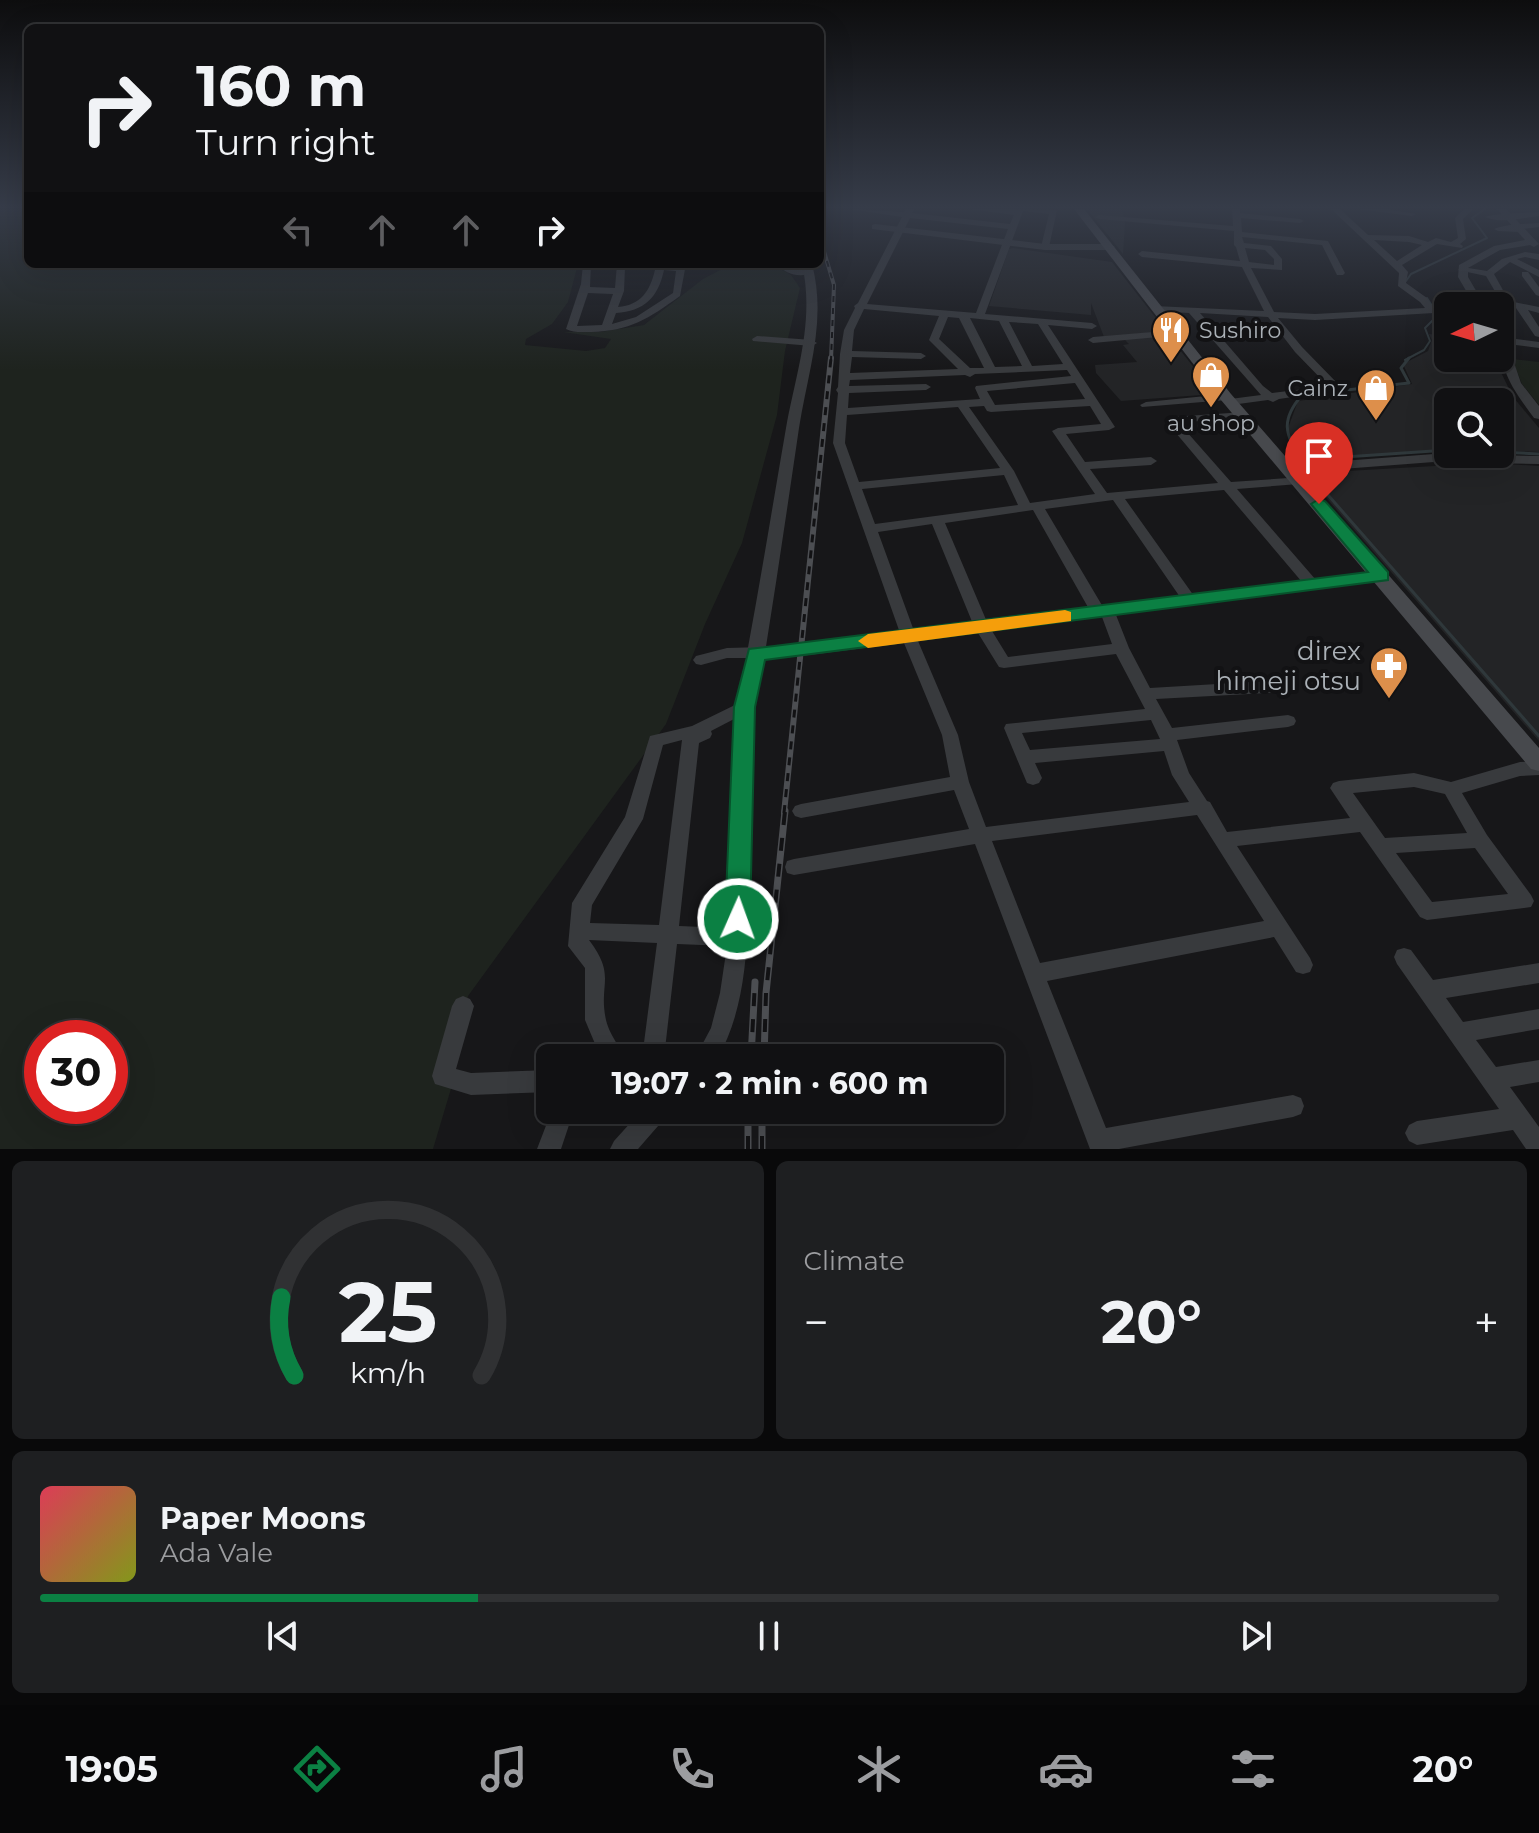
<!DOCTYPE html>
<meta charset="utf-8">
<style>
:root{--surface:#111113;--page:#1e1f21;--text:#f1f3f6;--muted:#9c9da0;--line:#303133;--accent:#0b8043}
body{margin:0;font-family:Montserrat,sans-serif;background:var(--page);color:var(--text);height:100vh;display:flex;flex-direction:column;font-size:30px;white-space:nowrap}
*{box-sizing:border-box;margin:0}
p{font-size:26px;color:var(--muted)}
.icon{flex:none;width:44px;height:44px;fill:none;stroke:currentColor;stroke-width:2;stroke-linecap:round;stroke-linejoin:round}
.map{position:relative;height:1149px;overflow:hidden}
.details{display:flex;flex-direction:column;gap:12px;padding:12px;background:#09090a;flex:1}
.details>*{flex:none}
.banner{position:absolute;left:24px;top:24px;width:800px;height:244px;border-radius:12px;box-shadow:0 8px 32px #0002,0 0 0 2px var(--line);background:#111113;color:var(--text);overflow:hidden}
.needle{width:52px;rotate:265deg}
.tools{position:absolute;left:1434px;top:292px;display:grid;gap:16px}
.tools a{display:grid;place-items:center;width:80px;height:80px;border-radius:12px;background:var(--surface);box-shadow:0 8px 32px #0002,0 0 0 2px var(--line);font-size:40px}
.speed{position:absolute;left:24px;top:1020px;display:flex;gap:16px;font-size:40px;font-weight:700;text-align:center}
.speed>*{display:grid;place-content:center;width:104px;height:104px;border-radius:50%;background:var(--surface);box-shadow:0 8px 32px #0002,0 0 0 2px var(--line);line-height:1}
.speed .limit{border:12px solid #d22;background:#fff;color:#111}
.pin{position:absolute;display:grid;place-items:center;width:68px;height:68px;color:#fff;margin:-82px -34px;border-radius:50% 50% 50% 0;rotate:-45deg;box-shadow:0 0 8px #0007}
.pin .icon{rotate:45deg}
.me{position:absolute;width:88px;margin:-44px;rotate:2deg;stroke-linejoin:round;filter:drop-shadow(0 0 6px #0008)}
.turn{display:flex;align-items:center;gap:28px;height:168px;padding:0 40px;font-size:36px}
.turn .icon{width:104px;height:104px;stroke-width:2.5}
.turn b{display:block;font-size:56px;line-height:68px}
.lanes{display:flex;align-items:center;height:76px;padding:0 40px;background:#0003;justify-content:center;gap:40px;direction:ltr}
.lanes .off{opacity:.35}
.big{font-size:60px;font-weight:700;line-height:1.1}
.details .widget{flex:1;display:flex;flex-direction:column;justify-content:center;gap:12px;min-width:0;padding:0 28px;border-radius:12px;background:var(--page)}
.details .dial{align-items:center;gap:0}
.dial svg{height:208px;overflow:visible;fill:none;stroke:var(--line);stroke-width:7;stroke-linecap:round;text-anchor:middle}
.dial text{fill:var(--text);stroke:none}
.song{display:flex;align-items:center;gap:24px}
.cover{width:96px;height:96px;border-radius:12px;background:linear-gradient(135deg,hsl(350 70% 55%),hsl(70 70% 35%))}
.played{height:8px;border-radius:4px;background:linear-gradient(90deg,var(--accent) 30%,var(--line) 30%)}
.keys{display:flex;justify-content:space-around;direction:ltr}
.heat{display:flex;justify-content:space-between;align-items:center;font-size:44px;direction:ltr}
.details .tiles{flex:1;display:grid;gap:12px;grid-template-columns:1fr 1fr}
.widget:last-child{grid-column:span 2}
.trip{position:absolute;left:536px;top:1044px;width:468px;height:80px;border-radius:12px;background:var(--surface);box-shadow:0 8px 32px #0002,0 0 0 2px var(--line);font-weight:700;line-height:80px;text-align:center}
.dock{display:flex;height:128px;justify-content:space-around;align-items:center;background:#070708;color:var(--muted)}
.dock .icon{width:56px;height:56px}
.dock .active{color:var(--accent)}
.dock b{font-size:36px;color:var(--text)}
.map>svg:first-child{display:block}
</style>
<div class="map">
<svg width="1539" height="1149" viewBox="0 0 1539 1149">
<rect width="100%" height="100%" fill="#171719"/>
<path fill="#232426" d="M1087,209H1122L1125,223L1123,254Z
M1013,248L1112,262L1166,331L1104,337L1091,303V315L989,306L1009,249Z
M1429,334L1448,336V358H1494L1513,397L1539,428V452L1500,451V402H1448V450L1304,459L1298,456L1288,428L1298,401L1412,384L1403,364L1428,351L1432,340Z
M1168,335L1215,394L1121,401L1096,373L1095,365L1137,362L1123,345L1129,344L1124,339Z
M1488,463L1539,466V741L1308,477L1311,473Z"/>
<path fill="#1e231e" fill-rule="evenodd" d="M0,209H28V264H578L568,302L552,324L526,339L525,345L586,351L605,348L611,339L563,332H600L644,325L703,279L730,265H774L791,275L800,288L785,351L777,415L742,543L705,624L666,724L468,996L453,1082L433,1149H0ZM42,1038H110V1106H42Z
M1512,359L1539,362V405L1522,384Z"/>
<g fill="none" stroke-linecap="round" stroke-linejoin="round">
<path stroke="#2f383b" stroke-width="2" d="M1406,281L1411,274L1487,238L1472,218L1485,209
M1405,360L1424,350L1430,341L1425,328L1438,315L1427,298"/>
<path stroke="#2f383b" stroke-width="3" d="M1500,452L1539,454
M1300,460L1448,450
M1303,465C1287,435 1278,423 1302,395L1409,383L1401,368L1409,358
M1307,471L1539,736"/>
<path fill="#383a3d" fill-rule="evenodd" d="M849,209L904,212L906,209H914L912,213L1010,224L1014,215L969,209L1057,210L1049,247L1045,250L1041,247L1049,214L1023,211L985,314L1092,323L1097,326L1092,329L1048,325L1115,427L1109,430L1066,434L1085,462L1151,457L1157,461L1151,465L1090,469L1107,493L1218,483L1165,420L1171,417L1245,412V416L1241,417L1179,423L1231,482L1303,477L1305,480L1299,484L1237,489L1316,580L1382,572L1389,576L1382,580L1116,615L1129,648L1150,688L1285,680L1291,682L1293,686L1291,690L1285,692L1156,699L1172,728L1288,715L1294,717L1296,721L1294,725L1288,727L1177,740L1189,773L1207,801L1210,802L1227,832L1350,818L1330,788L1333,783L1339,781L1414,773L1451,782L1520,762L1539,761V775L1520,776L1462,793L1487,835L1531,895L1534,901L1531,907L1427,920L1420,917L1360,832L1237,846L1310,958L1313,965L1310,972L1303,974L1296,972L1274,937L1047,981L1106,1128L1293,1095L1301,1098L1304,1106L1301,1114L1293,1117L1119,1149H1090L975,844L794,875L787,873L785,867L787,861L794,859L969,829L954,790L801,818L795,816L792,811L795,806L801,804L950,777L942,735L904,643L801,656L763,657C744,744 753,833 748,921C746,969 741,1016 718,1058H695L711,1028L720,993L727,946L677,944L664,1058H642L657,943L589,940C617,977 598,983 606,1020C608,1029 613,1037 617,1044L630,1050L633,1058H601L585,1020V968L568,946L572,903L625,817L650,736L692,726L737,704L747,658H727L701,665L696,664L693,660L696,656L727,648L801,646L900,633L833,443L838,393L836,390L838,387L840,354L844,330L855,308L854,306L858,303L902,217ZM910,218L1008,229L976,313L867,304ZM864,309L939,316L929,340L958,369L850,373L852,357L921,359L926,356L921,353L852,351L854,330ZM948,317L959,318L984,368H970L939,339ZM970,318L999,321L1022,366L995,367ZM1009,322L1038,324L1063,364L1032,366ZM1067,370L1071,376L976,386L975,388L980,399L848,408L849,393L926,390L931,387L926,384L849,386L850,380L965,375L970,377L975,374ZM1075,383L1085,399L995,405L987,391ZM984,406L987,411L991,412L1090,406L1101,424L1058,428L1052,431L1095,494L1030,503L1014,471L969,407ZM958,407L1000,468L859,482L845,443L847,415ZM1004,475L1018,505L875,524L862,489ZM1224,490L1302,582L1194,596L1125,499ZM1113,500L1180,597L1103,607L1045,509ZM1033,510L1089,609L987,622L945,523ZM932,524L973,624L914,631L878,532ZM1102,617L1112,644L1008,657L992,631ZM978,633L999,667L1004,668L1116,654L1145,709L1006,724L1004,728L1027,783L1033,785L1039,783L1042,778L1035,763L1164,751L1172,775L1189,802L986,827L969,782L958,735L918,641ZM736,718L728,928L679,926L699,743L710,738L712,734L711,731ZM1151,720L1160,739L1030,750L1022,733ZM682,740L659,925L590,923L592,905L643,819L663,745ZM1414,787L1445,794L1467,833L1385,838L1353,793ZM1197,815L1264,921L1040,963L992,841ZM1475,848L1508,894L1432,902L1396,853Z
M1232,209H1240V213L1300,219L1304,221L1300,223L1241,218L1242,232L1328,241L1345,273L1343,275H1337L1322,245L1242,237L1244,243L1271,246L1282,259V270L1251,268L1274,312L1315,314L1425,308L1420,302L1398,286L1399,273L1331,209H1340L1368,235L1409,236L1428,242L1436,238L1451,242L1458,238L1455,218L1464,209H1473L1463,219L1466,239L1460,244L1463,246L1462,248L1437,244L1402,265L1408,272L1406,283L1427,298L1436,311L1434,313L1315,320L1278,318L1302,347L1340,386V390L1279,399L1273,402L1268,400L1231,405L1227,404V400L1142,407L1140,405L1146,402L1226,394L1230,395V399L1261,395L1189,313L1157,311L1152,308L1154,306L1264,311L1242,267L1142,257L1138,254L1142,251L1240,261L1236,247L1234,245V231L1099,219L1095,217L1099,215L1233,226ZM1374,240L1409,242L1422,245L1397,261ZM1245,248L1265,250L1274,259V265L1249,262ZM1200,313L1268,317L1295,352L1328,386L1272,393L1263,386Z
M1357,209H1387L1416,214L1412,216Z
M1539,212V216C1521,218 1501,224 1485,217C1495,213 1526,213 1539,212Z
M1539,223V227L1522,229L1519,232L1498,231L1494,229C1506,224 1524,224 1539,223Z
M1525,252L1539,254V260L1525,257L1517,259L1539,270V277L1510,262L1494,274L1509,301L1539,307V313L1528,310L1539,327V337L1535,336L1516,308L1503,305L1486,276L1458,270L1462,267L1487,271L1502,259Z
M583,264H591L590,287L615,288L617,264L677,266L678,264H686L680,296C648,319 630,331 591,332C582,332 573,333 566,329L581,284ZM625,268L655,270C650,291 641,305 618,307L624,291ZM664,270L676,271L673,293L636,317L612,324L616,313C644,311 658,298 664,270ZM588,293L613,294L602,325L577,326Z
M776,264C781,264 810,270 813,272C800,279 786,274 776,264Z
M1522,272H1528L1539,287V296L1536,295L1522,276Z
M1176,330L1180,331V335L1093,343L1088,340L1093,337Z
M757,336L812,340L817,343L812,346L753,341L752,339Z
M1500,337L1539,342V348L1500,343Z
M1404,948L1411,950L1433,980L1539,963V983L1446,998L1463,1022L1539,1009V1029L1476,1040L1496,1067L1539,1060V1082L1510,1087L1539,1127V1149H1526L1513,1130L1417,1145L1409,1141L1405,1133L1409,1125L1417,1121L1499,1109L1397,964L1394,957L1397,950Z
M463,996L470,999L474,1006L456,1069L471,1073L550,1070V1092L471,1095L435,1084L432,1076L452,1006L456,999Z
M552,1110H574L561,1149H537Z
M642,1110H668L665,1118L638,1149H610L614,1141Z"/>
<path fill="#383a3d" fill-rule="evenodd" d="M1497,209H1506L1539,244L1534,247L1530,245L1500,250L1468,268V277L1485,306H1475L1458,277L1459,265L1494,246L1525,240Z
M875,224L1045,244H1110L1115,247L1110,250H1045L872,229V225Z
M802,264H812C827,321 808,371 799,428C788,503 777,578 765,653L762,657H750L747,653C761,578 773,503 786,428C796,372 815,321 802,264Z
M1500,336L1506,339L1521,383L1539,406V419L1534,418C1513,389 1500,373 1500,336Z
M1434,454L1539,456V464L1434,462L1289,473L1282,469L1289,465Z"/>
<path fill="#47494d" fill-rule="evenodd" d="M1074,209H1084L1231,394L1539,748V771L1531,769L1221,400Z"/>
<g stroke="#4c4e52" stroke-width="4">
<path id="rail-far2" d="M820,238L834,285L831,360"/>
</g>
<g stroke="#4c4e52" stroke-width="6">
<path id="rail-far1" d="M784,813L831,358"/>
</g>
<g stroke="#4c4e52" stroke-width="7">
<path id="rail" d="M751,1058L755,982
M764,1058L766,993L785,811
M748,1110V1149
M762,1110V1149"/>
</g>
<use href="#rail-far2" stroke="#121214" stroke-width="2" stroke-dasharray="6" stroke-linecap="butt"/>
<use href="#rail-far1" stroke="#121214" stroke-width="3" stroke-dasharray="8" stroke-linecap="butt"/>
<use href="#rail" stroke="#121214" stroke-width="4" stroke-dasharray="13" stroke-linecap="butt"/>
</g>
<linearGradient id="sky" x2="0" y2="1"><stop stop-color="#0d0d0e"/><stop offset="0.56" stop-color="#363c49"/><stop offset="1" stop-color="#363c49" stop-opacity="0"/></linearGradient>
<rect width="1539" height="370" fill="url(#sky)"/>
<path fill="#0b8043" stroke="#07532c" stroke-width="2" d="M1319,499L1325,501L1388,572V580L765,660L755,707L750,919L747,927L738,931L729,927L725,919L734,707L749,649L1368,572L1311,504Z"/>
<path fill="#f59e0b" d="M1065,610L1071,612V621L868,648L858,641L868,634Z"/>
<defs>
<g id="restaurant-pin" transform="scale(2)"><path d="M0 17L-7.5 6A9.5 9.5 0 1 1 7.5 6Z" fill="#dd8f4b" stroke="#121214"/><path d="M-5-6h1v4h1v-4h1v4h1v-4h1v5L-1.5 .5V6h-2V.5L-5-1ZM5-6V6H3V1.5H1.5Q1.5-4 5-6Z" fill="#fff"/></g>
<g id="shop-pin" transform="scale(2)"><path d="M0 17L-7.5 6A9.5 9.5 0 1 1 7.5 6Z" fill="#dd8f4b" stroke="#121214"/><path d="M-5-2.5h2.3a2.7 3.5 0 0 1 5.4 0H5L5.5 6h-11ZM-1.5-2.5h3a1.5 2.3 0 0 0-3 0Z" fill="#fff"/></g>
<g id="pharmacy-pin" transform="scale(2)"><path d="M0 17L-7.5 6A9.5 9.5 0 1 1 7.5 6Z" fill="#dd8f4b" stroke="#121214"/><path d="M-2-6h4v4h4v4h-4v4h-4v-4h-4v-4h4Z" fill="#fff"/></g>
</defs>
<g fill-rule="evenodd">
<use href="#restaurant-pin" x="1171" y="330"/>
<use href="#shop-pin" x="1211" y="375"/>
<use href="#shop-pin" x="1376" y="388"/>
<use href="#pharmacy-pin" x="1389" y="666"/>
</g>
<g text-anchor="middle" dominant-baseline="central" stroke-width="8" stroke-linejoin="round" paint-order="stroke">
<g font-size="22" fill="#abb1b7" stroke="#121214" text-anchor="start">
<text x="1199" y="330">Sushiro</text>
<text x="1348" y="388" text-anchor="end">Cainz</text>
<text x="1211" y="423" text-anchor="middle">au shop</text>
</g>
<g font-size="26" fill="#abb1b7" stroke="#121214" text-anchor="end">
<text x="1361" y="651">direx<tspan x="1361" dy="30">himeji otsu</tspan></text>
</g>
</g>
</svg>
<div class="tools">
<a><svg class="needle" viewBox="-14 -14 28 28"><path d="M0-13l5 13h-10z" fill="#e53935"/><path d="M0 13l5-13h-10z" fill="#9c9da0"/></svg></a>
<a><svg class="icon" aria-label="search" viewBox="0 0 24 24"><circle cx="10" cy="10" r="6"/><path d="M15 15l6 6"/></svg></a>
</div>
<div class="speed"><div class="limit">30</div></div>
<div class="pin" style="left:1319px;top:504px;background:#d93025"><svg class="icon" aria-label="arrive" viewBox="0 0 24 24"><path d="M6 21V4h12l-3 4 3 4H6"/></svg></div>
<svg class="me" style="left:738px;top:919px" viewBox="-20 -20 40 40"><circle r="17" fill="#0b8043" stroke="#fff" stroke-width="3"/><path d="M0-11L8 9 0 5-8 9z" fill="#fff"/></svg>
<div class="trip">19:07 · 2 min · 600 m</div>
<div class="banner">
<div class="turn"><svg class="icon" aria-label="right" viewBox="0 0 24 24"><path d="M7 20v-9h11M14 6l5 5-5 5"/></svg><div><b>160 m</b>Turn right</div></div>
<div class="lanes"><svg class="icon off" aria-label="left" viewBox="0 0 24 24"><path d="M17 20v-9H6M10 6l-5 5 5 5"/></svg><svg class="icon off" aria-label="ahead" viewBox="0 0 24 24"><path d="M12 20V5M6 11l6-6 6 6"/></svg><svg class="icon off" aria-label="ahead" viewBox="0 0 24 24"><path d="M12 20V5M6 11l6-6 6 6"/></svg><svg class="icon" aria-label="right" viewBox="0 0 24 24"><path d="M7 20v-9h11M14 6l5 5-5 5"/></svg></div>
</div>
</div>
<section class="details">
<div class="tiles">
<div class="widget dial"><svg viewBox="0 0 100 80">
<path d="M14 69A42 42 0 1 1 86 69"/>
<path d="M14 69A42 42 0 0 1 9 39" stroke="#0b8043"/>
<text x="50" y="56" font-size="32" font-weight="700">25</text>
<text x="50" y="72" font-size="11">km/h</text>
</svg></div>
<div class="widget"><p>Climate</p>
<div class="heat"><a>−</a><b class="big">20°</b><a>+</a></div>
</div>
<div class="widget">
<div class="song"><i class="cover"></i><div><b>Paper Moons</b><p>Ada Vale</p></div></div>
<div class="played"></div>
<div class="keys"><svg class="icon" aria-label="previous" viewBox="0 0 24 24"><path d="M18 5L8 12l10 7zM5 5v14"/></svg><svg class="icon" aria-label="pause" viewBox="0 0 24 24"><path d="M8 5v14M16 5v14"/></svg><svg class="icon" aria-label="next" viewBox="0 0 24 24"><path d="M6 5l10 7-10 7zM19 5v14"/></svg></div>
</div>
</div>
</section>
<nav class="dock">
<b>19:05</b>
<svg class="icon active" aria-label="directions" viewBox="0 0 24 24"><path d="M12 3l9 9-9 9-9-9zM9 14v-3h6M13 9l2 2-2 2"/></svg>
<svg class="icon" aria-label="music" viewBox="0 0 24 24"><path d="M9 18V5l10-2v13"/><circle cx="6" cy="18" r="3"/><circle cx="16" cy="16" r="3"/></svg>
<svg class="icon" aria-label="phone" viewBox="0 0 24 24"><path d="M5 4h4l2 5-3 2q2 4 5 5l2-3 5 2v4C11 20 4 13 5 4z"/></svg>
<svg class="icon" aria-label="climate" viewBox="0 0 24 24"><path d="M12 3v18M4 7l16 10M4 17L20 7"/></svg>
<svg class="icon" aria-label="car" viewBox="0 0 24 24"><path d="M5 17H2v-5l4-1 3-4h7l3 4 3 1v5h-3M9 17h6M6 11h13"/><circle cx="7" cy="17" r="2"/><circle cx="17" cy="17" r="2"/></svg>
<svg class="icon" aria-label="filters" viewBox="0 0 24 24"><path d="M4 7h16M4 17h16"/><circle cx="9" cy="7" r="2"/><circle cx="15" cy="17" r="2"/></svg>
<b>20°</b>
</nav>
